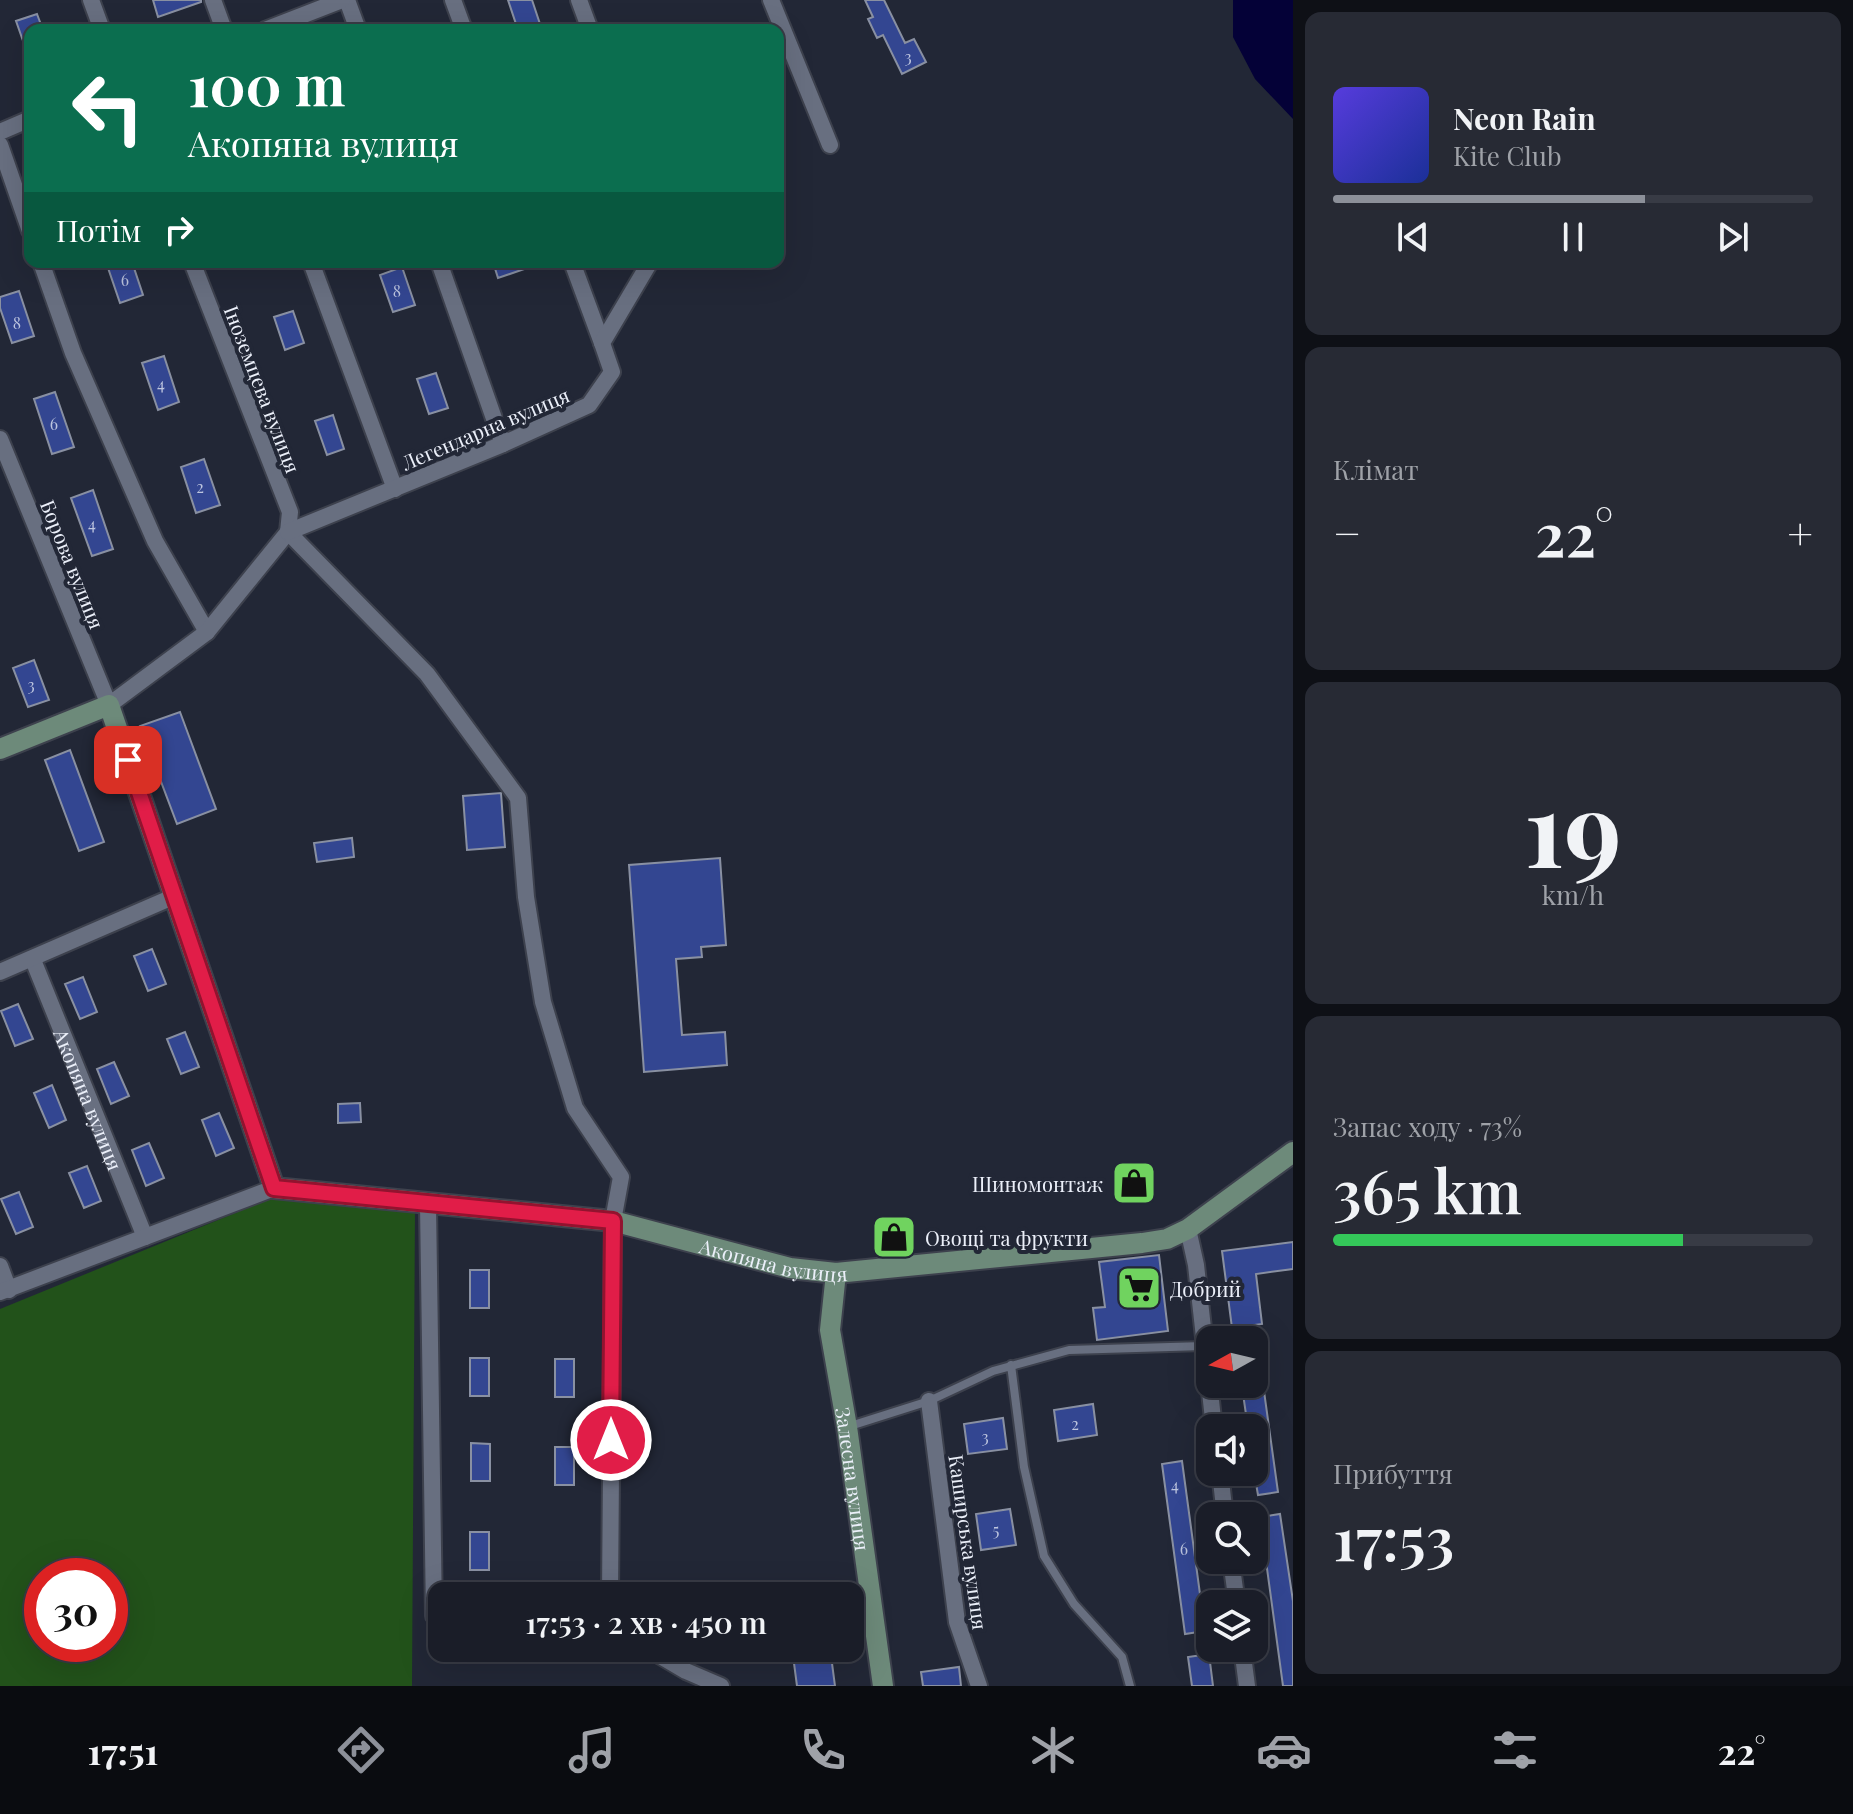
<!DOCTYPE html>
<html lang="uk">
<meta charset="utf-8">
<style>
:root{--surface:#1a1d28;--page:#272a34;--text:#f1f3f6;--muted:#9fa2a8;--line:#383b45;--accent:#8c9099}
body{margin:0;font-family:"Playfair Display",serif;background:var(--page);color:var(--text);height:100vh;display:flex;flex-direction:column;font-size:30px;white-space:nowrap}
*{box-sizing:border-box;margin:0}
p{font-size:26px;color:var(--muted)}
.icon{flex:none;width:44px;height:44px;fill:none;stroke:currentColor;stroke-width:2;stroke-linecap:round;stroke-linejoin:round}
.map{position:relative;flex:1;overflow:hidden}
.details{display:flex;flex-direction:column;gap:12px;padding:12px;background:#0e1016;width:560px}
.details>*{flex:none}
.top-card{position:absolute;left:24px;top:24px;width:760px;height:244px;border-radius:16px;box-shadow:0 8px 32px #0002,0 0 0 2px var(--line);background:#0b6e4f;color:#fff;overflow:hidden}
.needle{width:52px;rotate:262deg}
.fabs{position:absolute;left:1196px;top:1326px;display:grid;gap:16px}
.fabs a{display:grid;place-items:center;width:72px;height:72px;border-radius:16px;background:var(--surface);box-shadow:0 8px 32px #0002,0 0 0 2px var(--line);font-size:40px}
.speed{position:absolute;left:24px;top:1558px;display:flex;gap:16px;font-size:40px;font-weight:700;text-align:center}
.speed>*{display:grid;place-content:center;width:104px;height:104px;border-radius:50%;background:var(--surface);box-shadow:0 8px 32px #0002,0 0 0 2px var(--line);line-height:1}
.speed .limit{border:12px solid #d22;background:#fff;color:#111}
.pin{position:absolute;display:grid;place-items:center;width:68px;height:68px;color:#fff;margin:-34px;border-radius:16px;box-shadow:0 4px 12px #0006}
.me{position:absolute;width:88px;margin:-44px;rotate:0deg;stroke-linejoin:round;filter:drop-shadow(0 0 6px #0008)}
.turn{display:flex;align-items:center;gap:28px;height:168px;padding:0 32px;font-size:36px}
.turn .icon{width:104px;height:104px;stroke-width:2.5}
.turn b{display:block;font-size:56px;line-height:68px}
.then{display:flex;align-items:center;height:76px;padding:0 32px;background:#0003;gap:16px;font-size:30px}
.big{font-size:60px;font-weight:600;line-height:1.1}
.details .card{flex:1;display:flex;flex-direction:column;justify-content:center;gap:12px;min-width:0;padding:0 28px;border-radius:16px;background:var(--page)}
.details .dial{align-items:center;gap:0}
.dial b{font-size:104px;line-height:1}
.song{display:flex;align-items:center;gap:24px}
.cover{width:96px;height:96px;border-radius:12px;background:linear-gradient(135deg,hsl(250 70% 55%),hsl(230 70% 35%))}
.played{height:8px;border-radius:4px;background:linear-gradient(90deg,var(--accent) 65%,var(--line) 65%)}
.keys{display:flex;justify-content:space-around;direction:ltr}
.heat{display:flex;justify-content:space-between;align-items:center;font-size:44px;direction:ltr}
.charge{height:12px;border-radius:6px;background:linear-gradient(90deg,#34c759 73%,var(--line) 0)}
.trip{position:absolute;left:428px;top:1582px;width:436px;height:80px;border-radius:16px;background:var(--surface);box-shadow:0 8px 32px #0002,0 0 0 2px var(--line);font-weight:600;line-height:80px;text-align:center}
.tabs{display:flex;height:128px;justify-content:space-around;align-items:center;background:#0a0c10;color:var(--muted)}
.tabs .icon{width:56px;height:56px}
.tabs .current{color:var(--accent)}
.tabs b{font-size:36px;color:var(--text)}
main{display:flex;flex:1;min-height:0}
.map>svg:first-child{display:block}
</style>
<main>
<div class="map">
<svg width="1293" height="1686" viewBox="0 0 1293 1686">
<rect width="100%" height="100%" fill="#222736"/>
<path fill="#22521a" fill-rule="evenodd" d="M272,1198L415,1210L412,1686H0V1309ZM42,1576H110V1644H42Z"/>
<path fill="#040137" d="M1233,0H1293V119L1255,79L1233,37Z"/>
<path fill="#334691" stroke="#8990a2" stroke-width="2" d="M153,0H201V2L158,17Z
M508,0H532L542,30H518Z
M865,0H884L905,43L914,39L926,62L902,74L883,35L877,38L868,19L873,17Z
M37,14L43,30H30V54L28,55L16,21Z
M106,262H132L143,295L120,303Z
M493,262H538L539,264L498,278Z
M402,267L415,305L393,312L380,275Z
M19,291L34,336L12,343L0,308V297Z
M293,311L304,343L285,350L274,317Z
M164,356L179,402L158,410L142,363Z
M436,373L448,408L429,414L417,379Z
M55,392L74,447L52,454L34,399Z
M333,415L344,449L327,455L315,421Z
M204,459L220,505L196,513L181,467Z
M93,490L113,549L92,556L71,498Z
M34,660L49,700L28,707L13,668Z
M180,712L216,809L177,824L140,726Z
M70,750L104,842L79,851L45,760Z
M501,793L505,847L467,850L463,796Z
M352,838L354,857L317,862L314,843Z
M720,858L726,945L701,947L702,957L676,959L682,1035L725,1032L727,1065L644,1072L629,865Z
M152,949L166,984L148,991L134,956Z
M83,977L97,1012L80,1019L65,984Z
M18,1004L33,1039L15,1046L1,1011Z
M185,1032L199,1067L181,1074L167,1039Z
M114,1062L129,1096L111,1104L97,1069Z
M52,1085L66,1120L49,1128L34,1093Z
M360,1103L361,1122L338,1123V1104Z
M219,1113L234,1148L216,1156L202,1120Z
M149,1143L164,1178L146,1186L132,1150Z
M87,1166L101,1201L84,1208L69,1173Z
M19,1192L33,1227L16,1234L1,1199Z
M1293,1242V1269L1256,1274L1262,1324L1232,1328L1222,1251Z
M1159,1255L1168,1331L1097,1340L1093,1308L1105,1307L1099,1262Z
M470,1270H489V1308H470Z
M470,1358H489V1396H470Z
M555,1359H574V1397H555Z
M1263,1384L1278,1492L1258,1495L1254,1472V1428H1248L1242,1387Z
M1093,1404L1097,1435L1058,1441L1054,1410Z
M1003,1418L1007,1449L968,1454L964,1424Z
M471,1443L490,1444V1481H471Z
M555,1447H574V1485H555Z
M1182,1461L1205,1631L1185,1634L1162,1464Z
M1010,1509L1016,1545L981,1550L976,1514Z
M1280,1514L1293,1601V1686H1283L1260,1517Z
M470,1532H489V1570H470Z
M430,1633H442V1652H429Z
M792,1648H830L835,1686H797Z
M1209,1654L1213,1686H1192L1188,1657Z
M959,1667L961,1686H923L921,1672Z"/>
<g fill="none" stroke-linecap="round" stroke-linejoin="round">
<g stroke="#3d414d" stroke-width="12">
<path id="lane" d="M1011,1365L1024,1467L1044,1556L1074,1604L1122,1657L1130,1686
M847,1427L929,1401L993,1371L1069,1350L1204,1346"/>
</g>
<g stroke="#3d414d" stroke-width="20">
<g id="street">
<path d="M91,0L102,30"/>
<path d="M213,0L224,30"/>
<path d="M347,0L358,30"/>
<path d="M453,0L464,30"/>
<path d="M579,0L590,30"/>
<path d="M771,0L830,145"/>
<path d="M265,30L342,0"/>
<path d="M0,132L30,119"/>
<path d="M0,145L30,231"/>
<path d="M41,262L73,353L155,541L207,632"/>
<path d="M192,262L290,512L288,532"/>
<path d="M311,262L395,489"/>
<path d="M439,262L503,444"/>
<path d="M572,262L602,343"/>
<path d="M0,439L109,705L207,632L288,532"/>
<path d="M288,532L427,674L518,798L526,897L543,1002L575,1108L621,1177L613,1221L610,1596"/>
<path d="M288,532L503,444L589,405L612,372L602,343L650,262"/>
<path id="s1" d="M33,960L145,1237"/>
<path d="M0,972L175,896"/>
<path d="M428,1205L434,1616H442"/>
<path d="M1188,1229L1196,1265L1214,1428"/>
<path d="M0,1266L9,1290"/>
<path d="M0,1292L274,1188"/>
<path d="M929,1401L957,1622L979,1686"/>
<path d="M1220,1472L1225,1516"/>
<path d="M1231,1560L1237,1604"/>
<path d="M647,1648L686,1671L721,1686"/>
<path d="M1242,1648L1247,1686"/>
</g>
</g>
<g stroke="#3d414d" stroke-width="24">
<g id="secondary">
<path id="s2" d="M0,749L109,705L274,1188L613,1221L790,1268L836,1273L1142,1243L1167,1239L1188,1229L1293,1152"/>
<path id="s3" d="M836,1273L830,1330L847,1427L883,1686"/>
</g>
</g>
<use href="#lane" stroke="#686f80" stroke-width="8"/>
<use href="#street" stroke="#686f80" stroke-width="16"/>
<use href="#secondary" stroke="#6d8a7a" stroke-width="20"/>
</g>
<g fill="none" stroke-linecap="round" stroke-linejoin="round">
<g stroke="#92132f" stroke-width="20">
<path id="route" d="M128,760L274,1188L613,1221L611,1440"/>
</g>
<use href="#route" stroke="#e11d48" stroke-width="14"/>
</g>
<defs>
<g id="shop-square" transform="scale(2.3)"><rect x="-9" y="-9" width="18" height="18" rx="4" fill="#70d35f" stroke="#222736"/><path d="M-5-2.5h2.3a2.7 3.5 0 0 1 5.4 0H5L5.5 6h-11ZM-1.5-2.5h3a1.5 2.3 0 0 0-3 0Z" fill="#111"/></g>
<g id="supermarket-square" transform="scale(2.3)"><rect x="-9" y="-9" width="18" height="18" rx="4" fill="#70d35f" stroke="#222736"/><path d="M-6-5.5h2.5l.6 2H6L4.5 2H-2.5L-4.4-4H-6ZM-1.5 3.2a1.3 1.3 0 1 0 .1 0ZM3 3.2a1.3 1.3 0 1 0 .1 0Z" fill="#111"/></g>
</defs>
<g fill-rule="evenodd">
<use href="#shop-square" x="1134" y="1183"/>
<use href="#shop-square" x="894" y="1237"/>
<use href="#supermarket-square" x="1139" y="1288"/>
</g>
<g text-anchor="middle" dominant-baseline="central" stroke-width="8" stroke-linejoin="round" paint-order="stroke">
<g font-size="16" fill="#bdc5df">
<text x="908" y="56">3</text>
<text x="125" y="279">6</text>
<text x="397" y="290">8</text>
<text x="17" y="322">8</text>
<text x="161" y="383">4</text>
<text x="54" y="423">6</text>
<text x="200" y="486">2</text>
<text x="92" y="523">4</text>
<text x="31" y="684">3</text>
<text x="1075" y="1423">2</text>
<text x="985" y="1436">3</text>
<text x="1175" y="1484">4</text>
<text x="996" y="1529">5</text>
<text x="1184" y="1548">6</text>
</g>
<g font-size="20" fill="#ebeff9" stroke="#222736">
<text transform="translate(263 389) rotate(69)">Іноземцева вулиця</text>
<text transform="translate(485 428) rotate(-23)">Легендарна вулиця</text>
<text transform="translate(73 564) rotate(68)">Борова вулиця</text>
<text stroke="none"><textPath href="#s1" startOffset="150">Акопяна вулиця</textPath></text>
<text stroke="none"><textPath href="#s2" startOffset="1134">Акопяна вулиця</textPath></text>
<text stroke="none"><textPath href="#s3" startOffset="208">Залесна вулиця</textPath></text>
<text transform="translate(969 1542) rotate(82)">Каширська вулиця</text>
</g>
<g font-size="20" fill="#ebeff9" stroke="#222736" text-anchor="start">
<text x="1103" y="1183" text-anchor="end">Шиномонтаж</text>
<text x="925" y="1237">Овощі та фрукти</text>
<text x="1170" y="1288">Добрий</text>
</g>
</g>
</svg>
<div class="fabs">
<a><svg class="needle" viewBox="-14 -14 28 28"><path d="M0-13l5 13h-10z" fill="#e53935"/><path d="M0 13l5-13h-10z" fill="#9fa2a8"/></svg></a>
<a><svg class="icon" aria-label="sound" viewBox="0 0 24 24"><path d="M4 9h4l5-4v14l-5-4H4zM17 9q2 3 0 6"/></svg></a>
<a><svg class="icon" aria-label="search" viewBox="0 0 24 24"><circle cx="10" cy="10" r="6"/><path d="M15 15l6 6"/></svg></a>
<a><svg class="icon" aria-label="layers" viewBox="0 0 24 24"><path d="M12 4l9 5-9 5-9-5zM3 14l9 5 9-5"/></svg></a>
</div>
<div class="speed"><div class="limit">30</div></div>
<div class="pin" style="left:128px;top:760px;background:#d93025"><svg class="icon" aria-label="arrive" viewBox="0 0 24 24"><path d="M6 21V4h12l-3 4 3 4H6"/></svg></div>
<svg class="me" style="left:611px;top:1440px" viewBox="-20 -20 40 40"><circle r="17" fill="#e11d48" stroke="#fff" stroke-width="3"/><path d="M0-11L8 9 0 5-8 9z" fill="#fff"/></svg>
<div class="trip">17:53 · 2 хв · 450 m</div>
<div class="top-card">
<div class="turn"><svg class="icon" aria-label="left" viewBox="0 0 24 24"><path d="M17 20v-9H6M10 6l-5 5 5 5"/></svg><div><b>100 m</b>Акопяна вулиця</div></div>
<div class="then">Потім<svg class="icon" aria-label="right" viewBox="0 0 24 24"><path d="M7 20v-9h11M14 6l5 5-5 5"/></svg></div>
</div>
</div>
<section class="details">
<div class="card">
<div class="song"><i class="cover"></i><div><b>Neon Rain</b><p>Kite Club</p></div></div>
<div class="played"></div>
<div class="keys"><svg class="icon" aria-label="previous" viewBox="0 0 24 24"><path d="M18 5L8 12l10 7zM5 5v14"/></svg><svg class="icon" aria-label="pause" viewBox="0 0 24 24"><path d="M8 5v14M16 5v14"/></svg><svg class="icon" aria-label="next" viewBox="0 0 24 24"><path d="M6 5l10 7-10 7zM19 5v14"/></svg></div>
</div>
<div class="card"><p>Клімат</p>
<div class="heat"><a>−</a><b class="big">22°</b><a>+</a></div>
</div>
<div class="card dial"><b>19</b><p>km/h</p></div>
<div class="card"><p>Запас ходу · 73%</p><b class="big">365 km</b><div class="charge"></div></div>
<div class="card"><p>Прибуття</p><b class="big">17:53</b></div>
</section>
</main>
<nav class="tabs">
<b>17:51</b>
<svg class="icon current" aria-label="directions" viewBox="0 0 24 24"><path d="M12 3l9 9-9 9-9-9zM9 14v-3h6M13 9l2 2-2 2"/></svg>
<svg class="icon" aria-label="music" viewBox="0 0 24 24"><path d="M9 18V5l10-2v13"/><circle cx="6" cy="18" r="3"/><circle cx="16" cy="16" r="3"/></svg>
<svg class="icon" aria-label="phone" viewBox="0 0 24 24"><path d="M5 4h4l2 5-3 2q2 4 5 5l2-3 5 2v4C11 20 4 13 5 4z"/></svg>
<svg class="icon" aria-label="climate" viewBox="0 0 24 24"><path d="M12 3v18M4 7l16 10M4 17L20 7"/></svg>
<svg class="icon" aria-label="car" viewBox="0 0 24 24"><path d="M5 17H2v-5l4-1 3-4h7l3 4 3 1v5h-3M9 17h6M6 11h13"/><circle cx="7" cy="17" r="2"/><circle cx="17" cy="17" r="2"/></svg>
<svg class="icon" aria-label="filters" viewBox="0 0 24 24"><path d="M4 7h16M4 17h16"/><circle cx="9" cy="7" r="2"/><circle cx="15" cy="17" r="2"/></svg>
<b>22°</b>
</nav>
